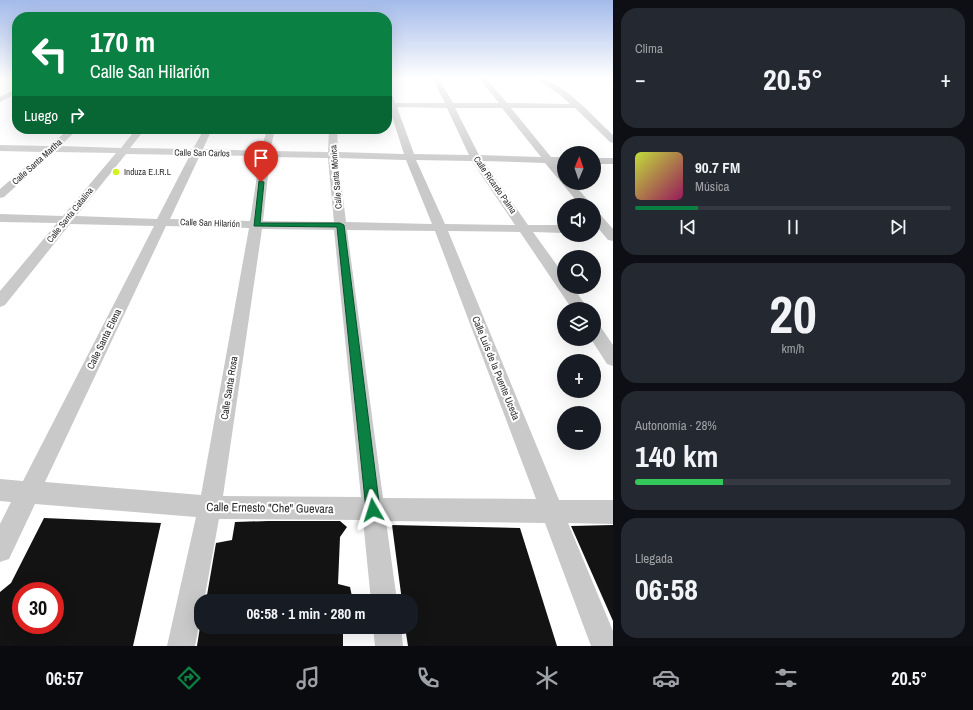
<!DOCTYPE html>
<html lang="es">
<meta charset="utf-8">
<style>
:root{--surface:#171b24;--page:#242831;--text:#f1f3f6;--muted:#9ea1a6;--line:#363941;--accent:#0b8043}
body{margin:0;font-family:"Archivo Narrow",sans-serif;background:var(--page);color:var(--text);height:100vh;display:flex;flex-direction:column;font-size:15px;white-space:nowrap}
*{box-sizing:border-box;margin:0}
p{font-size:13px;color:var(--muted)}
.icon{flex:none;width:22px;height:22px;fill:none;stroke:currentColor;stroke-width:2;stroke-linecap:round;stroke-linejoin:round}
.map{position:relative;flex:1;overflow:hidden}
.sheet{display:flex;flex-direction:column;gap:8px;padding:8px;background:#0d0f14;width:360px}
.sheet>*{flex:none}
.banner{position:absolute;left:12px;top:12px;width:380px;height:122px;border-radius:16px;box-shadow:0 4px 16px #0002;background:#0b8043;color:#fff;overflow:hidden}
.needle{width:26px;rotate:2deg}
.tools{position:absolute;left:557px;top:146px;display:grid;gap:8px}
.tools a{display:grid;place-items:center;width:44px;height:44px;border-radius:50%;background:var(--surface);box-shadow:0 4px 16px #0002;font-size:20px}
.speed{position:absolute;left:12px;top:582px;display:flex;gap:8px;font-size:20px;font-weight:700;text-align:center}
.speed>*{display:grid;place-content:center;width:52px;height:52px;border-radius:50%;background:var(--surface);box-shadow:0 4px 16px #0002;line-height:1}
.speed .limit{border:6px solid #d22;background:#fff;color:#111}
.pin{position:absolute;display:grid;place-items:center;width:34px;height:34px;color:#fff;margin:-41px -17px;border-radius:50% 50% 50% 0;rotate:-45deg;box-shadow:0 0 4px #0007}
.pin .icon{rotate:45deg}
.me{position:absolute;width:44px;margin:-22px;rotate:354deg;stroke-linejoin:round;filter:drop-shadow(0 0 3px #0008)}
.turn{display:flex;align-items:center;gap:14px;height:84px;padding:0 12px;font-size:18px}
.turn .icon{width:52px;height:52px;stroke-width:2.5}
.turn b{display:block;font-size:28px;line-height:34px}
.then{display:flex;align-items:center;height:38px;padding:0 12px;background:#0003;gap:8px;font-size:15px}
.big{font-size:30px;font-weight:700;line-height:1.1}
.sheet .tile{flex:1;display:flex;flex-direction:column;justify-content:center;gap:6px;min-width:0;padding:0 14px;border-radius:16px;background:var(--page)}
.sheet .dial{align-items:center;gap:0}
.dial b{font-size:52px;line-height:1}
.song{display:flex;align-items:center;gap:12px}
.cover{width:48px;height:48px;border-radius:6px;background:linear-gradient(135deg,hsl(70 70% 55%),hsl(330 70% 35%))}
.played{height:4px;border-radius:2px;background:linear-gradient(90deg,var(--accent) 20%,var(--line) 20%)}
.keys{display:flex;justify-content:space-around;direction:ltr}
.heat{display:flex;justify-content:space-between;align-items:center;font-size:22px;direction:ltr}
.charge{height:6px;border-radius:3px;background:linear-gradient(90deg,#34c759 28%,var(--line) 0)}
.trip{position:absolute;left:194px;top:594px;width:224px;height:40px;border-radius:16px;background:var(--surface);box-shadow:0 4px 16px #0002;font-weight:700;line-height:40px;text-align:center}
.menu{display:flex;height:64px;justify-content:space-around;align-items:center;background:#090b0e;color:var(--muted)}
.menu .icon{width:28px;height:28px}
.menu .active{color:var(--accent)}
.menu b{font-size:18px;color:var(--text)}
main{display:flex;flex:1;min-height:0}
.map>svg:first-child{display:block}
</style>
<main>
<div class="map">
<svg width="613" height="646" viewBox="0 0 613 646">
<rect width="100%" height="100%" fill="#fff"/>
<g fill="none" stroke-linecap="round" stroke-linejoin="round">
<path fill="#dcc2ed" fill-rule="evenodd" d="M604,78L613,79V83L605,79Z"/>
</g>
<path fill="#131313" fill-rule="evenodd" d="M44,518L161,523L133,646H0V592L11,583ZM21,591H55V625H21Z
M268,521H340L347,527L340,537L338,584L350,587L353,601H206L216,543L232,540L235,522Z
M392,525L520,528L557,646H408L405,627H411V601H402Z
M613,525V621L571,526Z
M200,627H343V646H197Z"/>
<g fill="none" stroke-linecap="round" stroke-linejoin="round">
<path fill="#c9c9c9" fill-rule="evenodd" d="M432,78H438L453,103H499L479,78H486L507,103L570,104L560,95L535,78C561,78 594,118 613,135V143L610,142L575,108H511L551,157H564V163H556L564,172V183H573L592,205H580L545,163L483,161L528,225H564V233L533,232L564,275V287H573L588,309H572L520,232L448,231L559,500H613V524L568,523L613,631V646H591L545,523L386,521L397,601H371L363,520L219,519L204,601H201V615L195,646H167L196,517L35,504L9,559L0,562V524L11,502L0,501V479L23,481L154,226L70,224L5,305L0,307V291L57,223L0,222V214L63,216L116,153L54,152L4,197L0,198V189L43,152L0,151V145L49,146L69,129H78L60,146L121,148L136,129H145L130,148L193,149L204,129H212L203,149L261,151L267,129H275L270,151L328,152L329,129H337L338,152L404,154L389,107H387V88L391,90L395,103H445ZM397,107L447,108L469,155L414,154ZM455,108H502L541,157L479,155ZM126,154L190,155L157,219L76,216ZM200,155L260,156L250,221L170,219ZM270,157L328,158L334,222L263,221ZM338,158L406,160L432,224L346,222ZM416,160L472,161L515,225L445,224ZM166,226L249,228L201,495L45,482ZM262,229L334,230L361,497L223,496ZM347,230L435,231L536,499L383,498Z
M17,88V93L0,102V97Z
M594,158H613V164H594Z
M594,211L598,212L613,229V241L608,240L594,223Z
M594,324L600,326L613,345V366L607,364L591,339H594Z
M373,627H401L403,646H375Z"/>
</g>
<linearGradient id="sky" x2="0" y2="1"><stop stop-color="#a3baea"/><stop offset="0.46" stop-color="#fff"/><stop offset="1" stop-color="#fff" stop-opacity="0"/></linearGradient>
<rect width="613" height="169" fill="url(#sky)"/>
<path fill="#0b8043" stroke="#07532c" d="M259,181L264,182L260,223H340L344,225L380,510L378,515L373,517L368,515L366,510L337,227L254,226Z"/>
<circle fill="#d4f21f" stroke="#fff" stroke-width="1.5" cx="116" cy="172" r="4"/>
<g text-anchor="middle" dominant-baseline="central" stroke-width="4" stroke-linejoin="round" paint-order="stroke">
<g font-size="9" fill="#2c2c2c" stroke="#fff">
<text transform="translate(202 153) rotate(1)">Calle San Carlos</text>
<text transform="translate(37 162) rotate(-42)">Calle Santa Martha</text>
<text transform="translate(336 177) rotate(-95)">Calle Santa Mónica</text>
<text transform="translate(495 185) rotate(55)">Calle Ricardo Palma</text>
<text transform="translate(70 215) rotate(-51)">Calle Santa Catalina</text>
<text transform="translate(210 223) rotate(2)">Calle San Hilarión</text>
</g>
<g font-size="9" fill="#2c2c2c" stroke="#fff" text-anchor="start">
<text x="124" y="172">Induza E.I.R.L</text>
</g>
<g font-size="10" fill="#2c2c2c" stroke="#fff">
<text transform="translate(104 339) rotate(-64)">Calle Santa Elena</text>
<text transform="translate(496 368) rotate(68)">Calle Luis de la Puente Uceda</text>
<text transform="translate(229 388) rotate(-81)">Calle Santa Rosa</text>
</g>
<g font-size="12" fill="#2c2c2c" stroke="#fff">
<text transform="translate(270 508) rotate(1)">Calle Ernesto "Che" Guevara</text>
</g>
</g>
</svg>
<div class="tools">
<a><svg class="needle" viewBox="-14 -14 28 28"><path d="M0-13l5 13h-10z" fill="#e53935"/><path d="M0 13l5-13h-10z" fill="#9ea1a6"/></svg></a>
<a><svg class="icon" aria-label="sound" viewBox="0 0 24 24"><path d="M4 9h4l5-4v14l-5-4H4zM17 9q2 3 0 6"/></svg></a>
<a><svg class="icon" aria-label="search" viewBox="0 0 24 24"><circle cx="10" cy="10" r="6"/><path d="M15 15l6 6"/></svg></a>
<a><svg class="icon" aria-label="layers" viewBox="0 0 24 24"><path d="M12 4l9 5-9 5-9-5zM3 14l9 5 9-5"/></svg></a>
<a>+</a>
<a>−</a>
</div>
<div class="speed"><div class="limit">30</div></div>
<div class="pin" style="left:261px;top:182px;background:#d93025"><svg class="icon" aria-label="arrive" viewBox="0 0 24 24"><path d="M6 21V4h12l-3 4 3 4H6"/></svg></div>
<svg class="me" style="left:373px;top:510px" viewBox="-20 -20 40 40"><path d="M0-17L14 15 0 8-14 15z" fill="#0b8043" stroke="#fff" stroke-width="4"/></svg>
<div class="trip">06:58 · 1 min · 280 m</div>
<div class="banner">
<div class="turn"><svg class="icon" aria-label="left" viewBox="0 0 24 24"><path d="M17 20v-9H6M10 6l-5 5 5 5"/></svg><div><b>170 m</b>Calle San Hilarión</div></div>
<div class="then">Luego<svg class="icon" aria-label="right" viewBox="0 0 24 24"><path d="M7 20v-9h11M14 6l5 5-5 5"/></svg></div>
</div>
</div>
<section class="sheet">
<div class="tile"><p>Clima</p>
<div class="heat"><a>−</a><b class="big">20.5°</b><a>+</a></div>
</div>
<div class="tile">
<div class="song"><i class="cover"></i><div><b>90.7 FM</b><p>Música</p></div></div>
<div class="played"></div>
<div class="keys"><svg class="icon" aria-label="previous" viewBox="0 0 24 24"><path d="M18 5L8 12l10 7zM5 5v14"/></svg><svg class="icon" aria-label="pause" viewBox="0 0 24 24"><path d="M8 5v14M16 5v14"/></svg><svg class="icon" aria-label="next" viewBox="0 0 24 24"><path d="M6 5l10 7-10 7zM19 5v14"/></svg></div>
</div>
<div class="tile dial"><b>20</b><p>km/h</p></div>
<div class="tile"><p>Autonomía · 28%</p><b class="big">140 km</b><div class="charge"></div></div>
<div class="tile"><p>Llegada</p><b class="big">06:58</b></div>
</section>
</main>
<nav class="menu">
<b>06:57</b>
<svg class="icon active" aria-label="directions" viewBox="0 0 24 24"><path d="M12 3l9 9-9 9-9-9zM9 14v-3h6M13 9l2 2-2 2"/></svg>
<svg class="icon" aria-label="music" viewBox="0 0 24 24"><path d="M9 18V5l10-2v13"/><circle cx="6" cy="18" r="3"/><circle cx="16" cy="16" r="3"/></svg>
<svg class="icon" aria-label="phone" viewBox="0 0 24 24"><path d="M5 4h4l2 5-3 2q2 4 5 5l2-3 5 2v4C11 20 4 13 5 4z"/></svg>
<svg class="icon" aria-label="climate" viewBox="0 0 24 24"><path d="M12 3v18M4 7l16 10M4 17L20 7"/></svg>
<svg class="icon" aria-label="car" viewBox="0 0 24 24"><path d="M5 17H2v-5l4-1 3-4h7l3 4 3 1v5h-3M9 17h6M6 11h13"/><circle cx="7" cy="17" r="2"/><circle cx="17" cy="17" r="2"/></svg>
<svg class="icon" aria-label="filters" viewBox="0 0 24 24"><path d="M4 7h16M4 17h16"/><circle cx="9" cy="7" r="2"/><circle cx="15" cy="17" r="2"/></svg>
<b>20.5°</b>
</nav>
